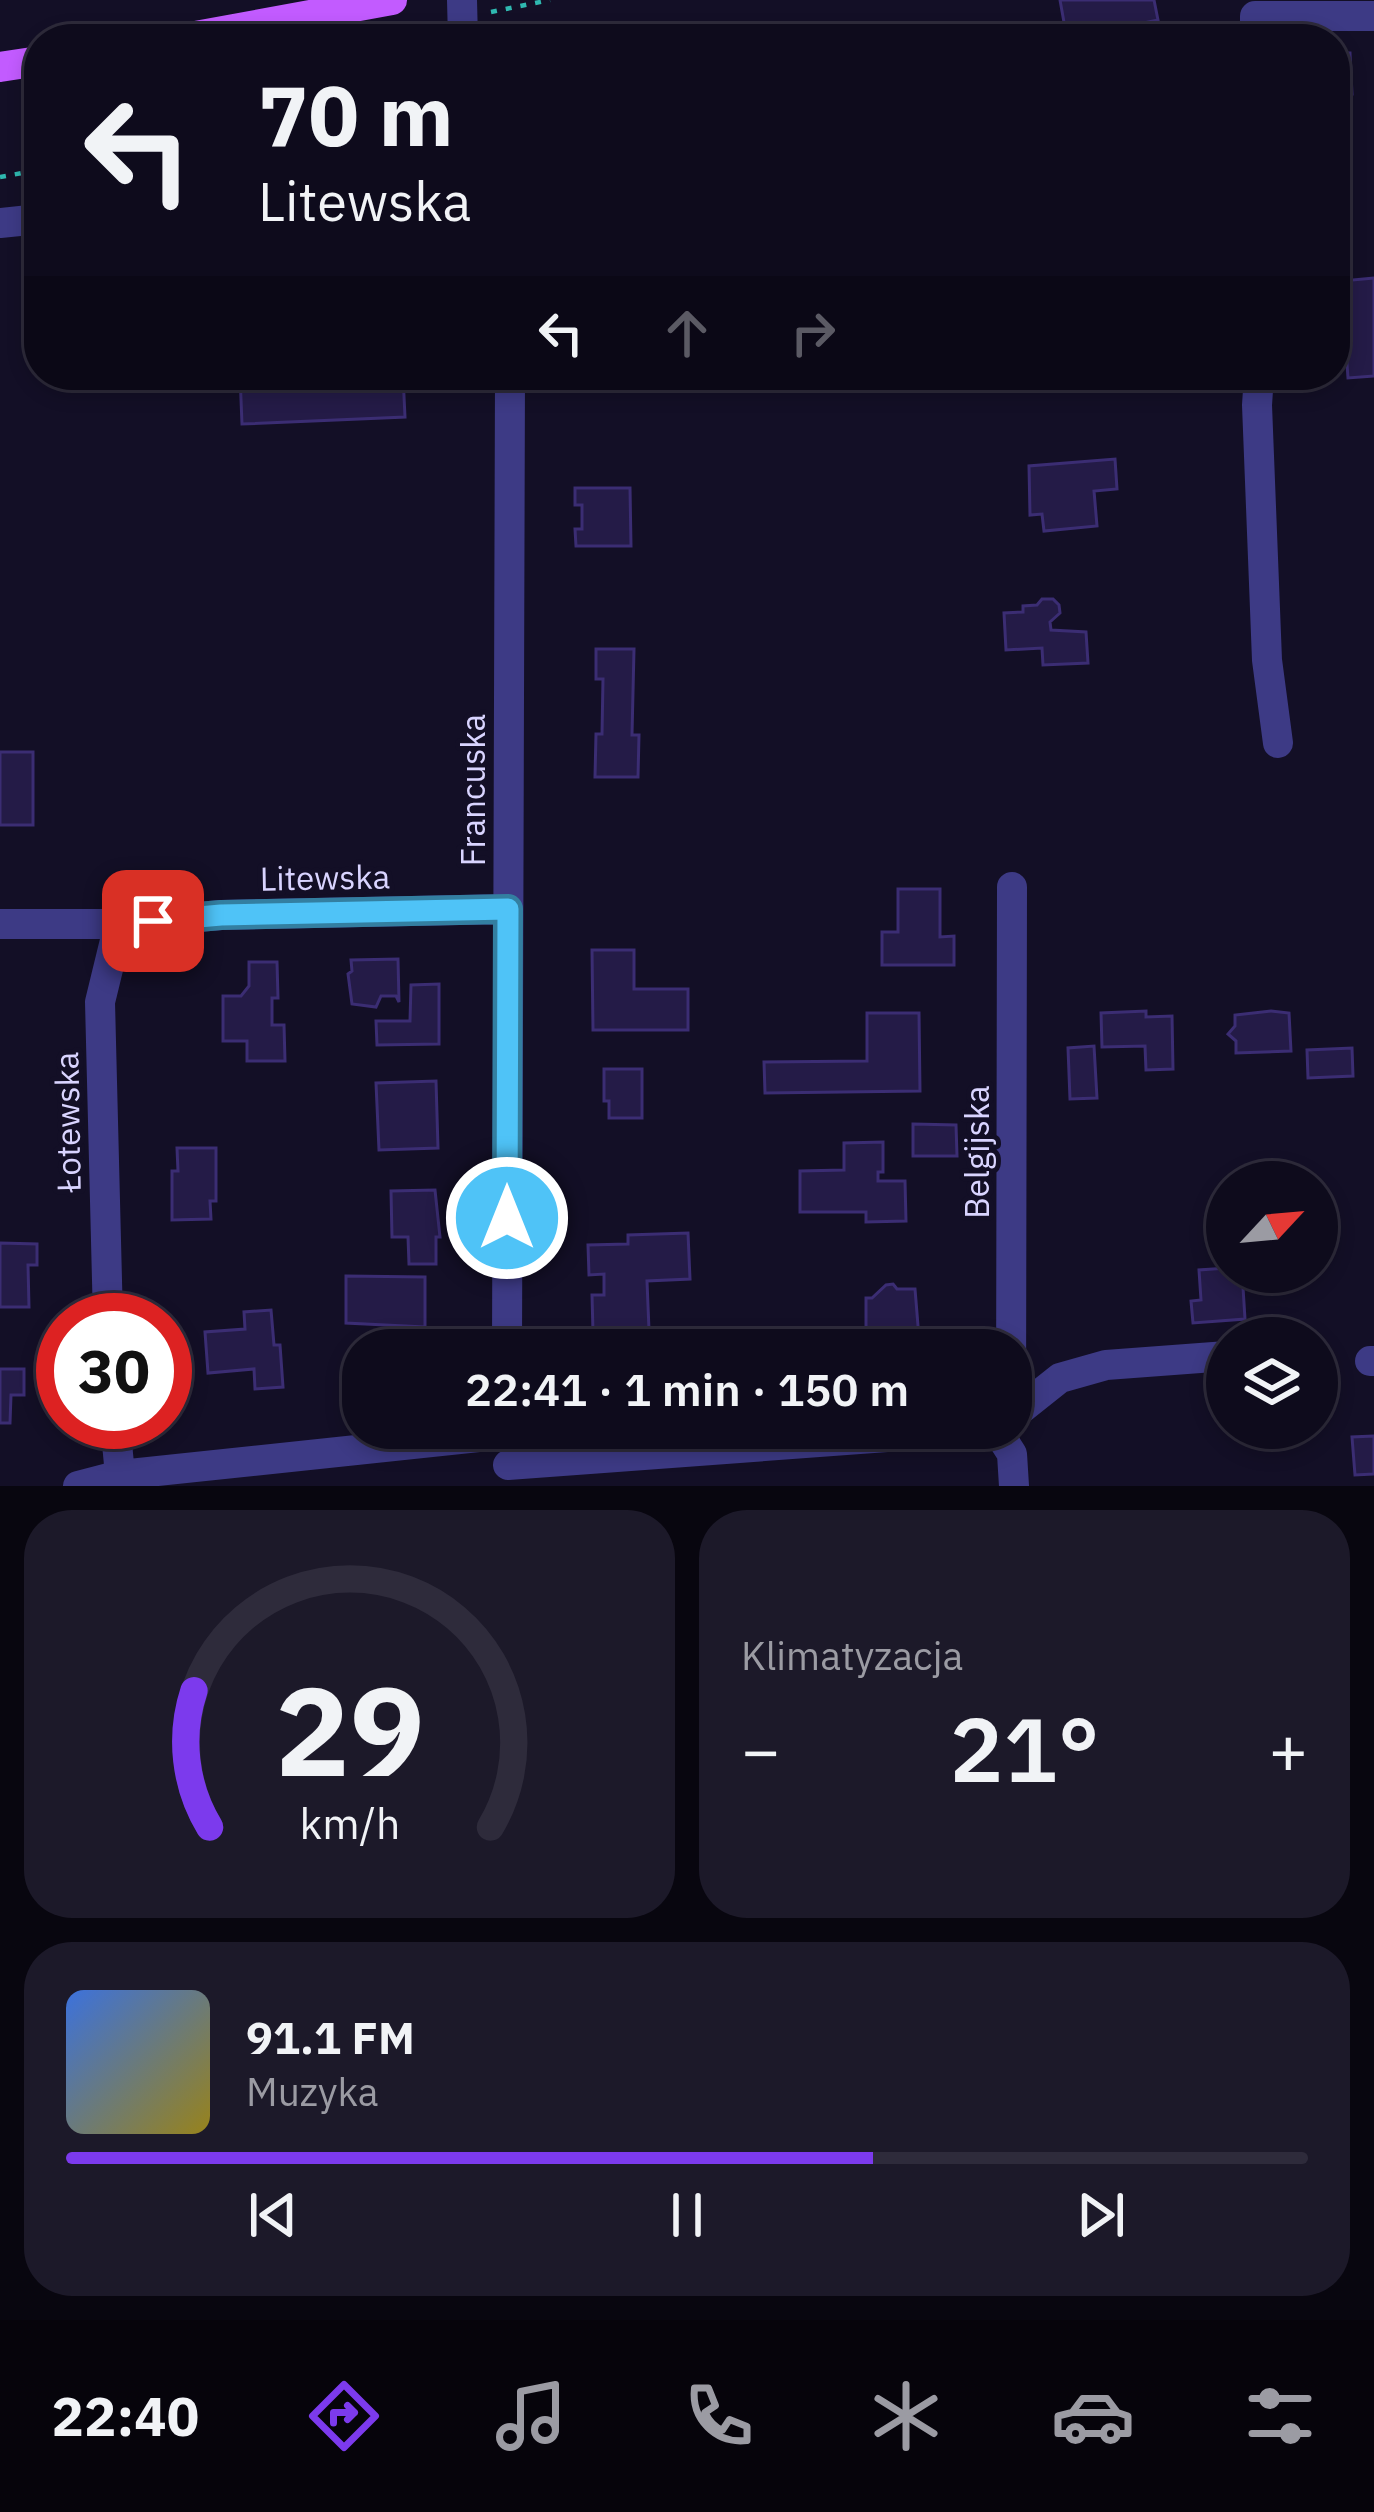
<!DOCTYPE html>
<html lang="pl">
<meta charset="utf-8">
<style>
:root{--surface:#0e0b1c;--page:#1c1929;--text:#f1f3f6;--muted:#9b9ba3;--line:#2e2b3b;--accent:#7c3aed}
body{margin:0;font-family:"IBM Plex Sans",sans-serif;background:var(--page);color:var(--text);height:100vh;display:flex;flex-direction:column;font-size:45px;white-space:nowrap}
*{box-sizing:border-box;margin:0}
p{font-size:39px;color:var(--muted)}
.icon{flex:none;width:66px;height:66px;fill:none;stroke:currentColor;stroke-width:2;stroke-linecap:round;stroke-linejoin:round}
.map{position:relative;height:1486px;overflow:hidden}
.drawer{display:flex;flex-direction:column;gap:24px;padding:24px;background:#08060f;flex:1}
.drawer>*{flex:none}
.guide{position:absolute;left:24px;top:24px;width:1326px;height:366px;border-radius:48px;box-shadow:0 6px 18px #0003,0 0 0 3px var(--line);background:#0e0b1c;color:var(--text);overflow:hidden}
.needle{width:78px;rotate:64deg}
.tools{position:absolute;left:1206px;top:1161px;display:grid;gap:24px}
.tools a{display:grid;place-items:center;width:132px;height:132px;border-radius:50%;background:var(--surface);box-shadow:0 6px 18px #0003,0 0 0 3px var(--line);font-size:60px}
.speed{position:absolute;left:36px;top:1293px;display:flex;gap:24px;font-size:60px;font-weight:700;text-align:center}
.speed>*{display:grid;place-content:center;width:156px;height:156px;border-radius:50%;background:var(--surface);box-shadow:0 6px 18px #0003,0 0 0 3px var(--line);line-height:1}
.speed .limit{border:18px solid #d22;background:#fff;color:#111}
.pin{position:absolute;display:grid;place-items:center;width:102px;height:102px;color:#fff;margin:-51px;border-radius:24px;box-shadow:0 6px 18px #0006}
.me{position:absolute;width:132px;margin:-66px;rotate:0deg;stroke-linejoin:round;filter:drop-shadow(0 0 9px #0008)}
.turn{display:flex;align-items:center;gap:42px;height:252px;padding:0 36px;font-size:54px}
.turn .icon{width:156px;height:156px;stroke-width:2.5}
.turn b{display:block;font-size:84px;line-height:102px}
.lanes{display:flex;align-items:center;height:114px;padding:0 36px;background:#0003;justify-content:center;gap:60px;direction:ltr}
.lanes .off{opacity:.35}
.big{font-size:90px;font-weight:600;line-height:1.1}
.drawer .widget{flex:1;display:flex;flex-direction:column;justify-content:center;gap:18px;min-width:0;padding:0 42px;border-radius:48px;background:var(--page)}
.drawer .dial{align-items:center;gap:0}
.dial svg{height:312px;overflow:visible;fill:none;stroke:var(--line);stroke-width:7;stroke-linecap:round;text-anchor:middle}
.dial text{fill:var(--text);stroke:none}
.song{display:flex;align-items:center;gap:36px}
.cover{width:144px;height:144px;border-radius:18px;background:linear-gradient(135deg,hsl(220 70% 55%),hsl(50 70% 35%))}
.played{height:12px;border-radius:6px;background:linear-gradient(90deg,var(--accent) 65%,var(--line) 65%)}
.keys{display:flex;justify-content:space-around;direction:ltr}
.heat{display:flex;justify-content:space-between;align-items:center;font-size:66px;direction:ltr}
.drawer .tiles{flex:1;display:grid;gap:24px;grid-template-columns:1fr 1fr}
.widget:last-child{grid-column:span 2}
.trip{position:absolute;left:342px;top:1329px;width:690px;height:120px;border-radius:48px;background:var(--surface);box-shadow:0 6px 18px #0003,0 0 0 3px var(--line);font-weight:600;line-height:120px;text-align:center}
.tabs{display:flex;height:192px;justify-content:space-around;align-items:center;background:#06040b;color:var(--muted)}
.tabs .icon{width:84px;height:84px}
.tabs .active{color:var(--accent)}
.tabs b{font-size:54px;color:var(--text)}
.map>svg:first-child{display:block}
</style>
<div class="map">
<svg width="1374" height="1486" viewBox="0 0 1374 1486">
<rect width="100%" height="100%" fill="#130f26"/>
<path fill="#241b47" stroke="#3b2d73" stroke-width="3" d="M1060,0H1154L1158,20L1067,39Z
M1335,53H1350L1352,94H1335Z
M1374,278V376L1348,378L1341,281Z
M240,375H403L405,417L242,424Z
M1115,459L1117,489L1094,491L1097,526L1044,531L1042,514L1030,515L1029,466Z
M575,488H630L631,546H576L575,529H582V505H575Z
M1042,599H1053L1059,605L1060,613L1050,622L1051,630L1086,632L1088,663L1043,665L1042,648L1006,650L1004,613L1023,612V606L1037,605Z
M596,649H634L632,735H639L638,777H595L596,734H602L603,679H596Z
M0,752H33V825H0Z
M898,889H940V937L954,936V965H882V932H898Z
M592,950H634V989H688V1030H593Z
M398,959L399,1002L396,996H381L376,1007L352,1004L348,974L352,971L351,960Z
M249,962H277L278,998H272V1025H284L285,1061H247V1041H223V996H241L249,986Z
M439,984V1044L377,1045L376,1021H410L411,985Z
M1146,1011V1017L1172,1016L1173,1069L1146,1070L1145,1046L1102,1047L1101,1013Z
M1271,1011L1289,1013L1291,1051L1236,1053V1041L1228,1034L1235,1026V1015Z
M867,1013H919L920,1091L765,1093L764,1062L867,1061Z
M1094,1046L1097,1098L1070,1099L1068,1048Z
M1352,1048L1353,1076L1308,1078L1307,1050Z
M604,1069H642V1118H609V1101H604Z
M436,1081L438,1148L379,1150L376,1083Z
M913,1124L956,1125L957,1156H913Z
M883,1142V1172H878V1181H905L906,1221L866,1222V1212H800V1171L844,1170V1143Z
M177,1148H216V1201H210L211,1219L172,1220V1171H178Z
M435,1190L440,1237H436V1264H409L408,1237H392L391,1191Z
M688,1233L690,1279L647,1281L649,1330L593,1332L592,1295H604V1274L589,1275L588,1245L628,1244V1235Z
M0,1243L37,1244V1265H28L29,1307H0Z
M1227,1268V1272H1252L1253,1286L1243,1287L1245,1319L1193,1323L1191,1301L1201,1300L1199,1270Z
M346,1276L425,1277V1327L346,1323Z
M893,1284L897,1289H915L920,1350H890V1341L866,1338V1298H872L886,1285Z
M271,1310L274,1345H280L283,1387L255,1389L254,1369L208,1373L205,1332L245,1329L244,1312Z
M0,1369H24V1395H11L10,1423H0Z
M1374,1436V1474L1355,1475L1352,1437Z"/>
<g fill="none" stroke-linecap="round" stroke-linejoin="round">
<path stroke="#2fb8b0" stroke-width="4.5" stroke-dasharray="6 9" stroke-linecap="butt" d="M491,12L550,0
M0,177L39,170"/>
<path stroke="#3d3a85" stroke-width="30" d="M462,0L463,39
M1255,39V16H1374
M0,223L39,219
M1259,375L1257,405L1267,660L1278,743
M0,924H119L221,915L508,909
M108,1320L100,1002L119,924
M507,1350L510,375
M1370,1361H1374
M1011,1417L1012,887
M1011,1417L1060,1378L1106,1365L1227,1356
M115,1422L120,1475
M508,1465L996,1429L1012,1454L1014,1486
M78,1486L120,1475L507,1434"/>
<path stroke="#c25bff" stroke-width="30" d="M179,39L392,0
M0,67L39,61"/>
</g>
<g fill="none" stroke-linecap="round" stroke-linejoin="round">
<g stroke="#337fa1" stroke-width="30">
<path id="route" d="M153,921L221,915L508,909L507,1218"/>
</g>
<use href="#route" stroke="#4fc3f7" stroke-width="21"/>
</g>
<g text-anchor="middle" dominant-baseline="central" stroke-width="10" stroke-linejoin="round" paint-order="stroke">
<g font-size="33" fill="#d9d4ff" stroke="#130f26">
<text transform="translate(472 790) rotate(-90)">Francuska</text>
<text transform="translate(325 877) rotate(-1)">Litewska</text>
<text transform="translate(67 1122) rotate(-91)">Łotewska</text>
<text transform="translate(976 1152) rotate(-90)">Belgijska</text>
</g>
</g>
</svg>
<div class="tools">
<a><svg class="needle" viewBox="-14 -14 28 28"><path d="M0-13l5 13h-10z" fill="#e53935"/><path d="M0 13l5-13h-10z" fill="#9b9ba3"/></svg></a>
<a><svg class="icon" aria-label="layers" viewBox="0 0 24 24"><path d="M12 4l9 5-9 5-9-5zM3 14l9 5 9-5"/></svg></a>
</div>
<div class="speed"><div class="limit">30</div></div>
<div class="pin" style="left:153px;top:921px;background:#d93025"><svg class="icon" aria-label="arrive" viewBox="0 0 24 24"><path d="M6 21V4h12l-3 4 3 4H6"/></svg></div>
<svg class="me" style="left:507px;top:1218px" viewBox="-20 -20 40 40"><circle r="17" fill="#4fc3f7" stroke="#fff" stroke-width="3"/><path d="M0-11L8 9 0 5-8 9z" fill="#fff"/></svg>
<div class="trip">22:41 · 1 min · 150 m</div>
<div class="guide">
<div class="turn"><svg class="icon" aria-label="left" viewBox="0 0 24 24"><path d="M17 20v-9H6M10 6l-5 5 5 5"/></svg><div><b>70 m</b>Litewska</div></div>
<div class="lanes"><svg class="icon" aria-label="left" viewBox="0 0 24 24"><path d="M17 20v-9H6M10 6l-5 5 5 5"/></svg><svg class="icon off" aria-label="ahead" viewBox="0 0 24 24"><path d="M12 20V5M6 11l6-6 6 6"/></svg><svg class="icon off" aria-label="right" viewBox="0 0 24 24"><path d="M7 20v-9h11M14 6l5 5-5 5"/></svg></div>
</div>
</div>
<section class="drawer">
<div class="tiles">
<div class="widget dial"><svg viewBox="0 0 100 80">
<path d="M14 69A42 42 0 1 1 86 69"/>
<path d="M14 69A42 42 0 0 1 10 34" stroke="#7c3aed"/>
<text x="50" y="56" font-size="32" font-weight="700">29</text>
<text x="50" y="72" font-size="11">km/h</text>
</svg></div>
<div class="widget"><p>Klimatyzacja</p>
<div class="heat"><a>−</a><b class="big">21°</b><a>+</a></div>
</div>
<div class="widget">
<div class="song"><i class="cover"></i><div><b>91.1 FM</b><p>Muzyka</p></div></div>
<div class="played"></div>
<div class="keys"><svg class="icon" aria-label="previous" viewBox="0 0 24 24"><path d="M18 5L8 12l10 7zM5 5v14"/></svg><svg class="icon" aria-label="pause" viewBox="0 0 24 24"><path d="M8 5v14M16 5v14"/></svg><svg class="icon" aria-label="next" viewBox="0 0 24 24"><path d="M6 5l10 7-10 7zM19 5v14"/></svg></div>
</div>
</div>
</section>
<nav class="tabs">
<b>22:40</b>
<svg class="icon active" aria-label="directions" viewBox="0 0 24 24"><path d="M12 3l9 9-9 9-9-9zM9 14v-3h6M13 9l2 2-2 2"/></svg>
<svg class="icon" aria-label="music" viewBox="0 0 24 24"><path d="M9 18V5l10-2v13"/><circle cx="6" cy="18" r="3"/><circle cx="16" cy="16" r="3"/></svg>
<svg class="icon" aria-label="phone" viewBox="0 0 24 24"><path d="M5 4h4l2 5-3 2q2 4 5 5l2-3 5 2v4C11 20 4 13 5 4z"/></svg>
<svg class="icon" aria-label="climate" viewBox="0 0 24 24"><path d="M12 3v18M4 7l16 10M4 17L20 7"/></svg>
<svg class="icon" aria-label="car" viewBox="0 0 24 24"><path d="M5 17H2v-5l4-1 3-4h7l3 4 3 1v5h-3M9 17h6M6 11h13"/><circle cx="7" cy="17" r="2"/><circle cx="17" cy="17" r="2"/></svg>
<svg class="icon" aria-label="filters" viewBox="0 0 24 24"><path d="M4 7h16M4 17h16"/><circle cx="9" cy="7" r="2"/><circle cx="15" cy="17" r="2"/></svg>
</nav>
